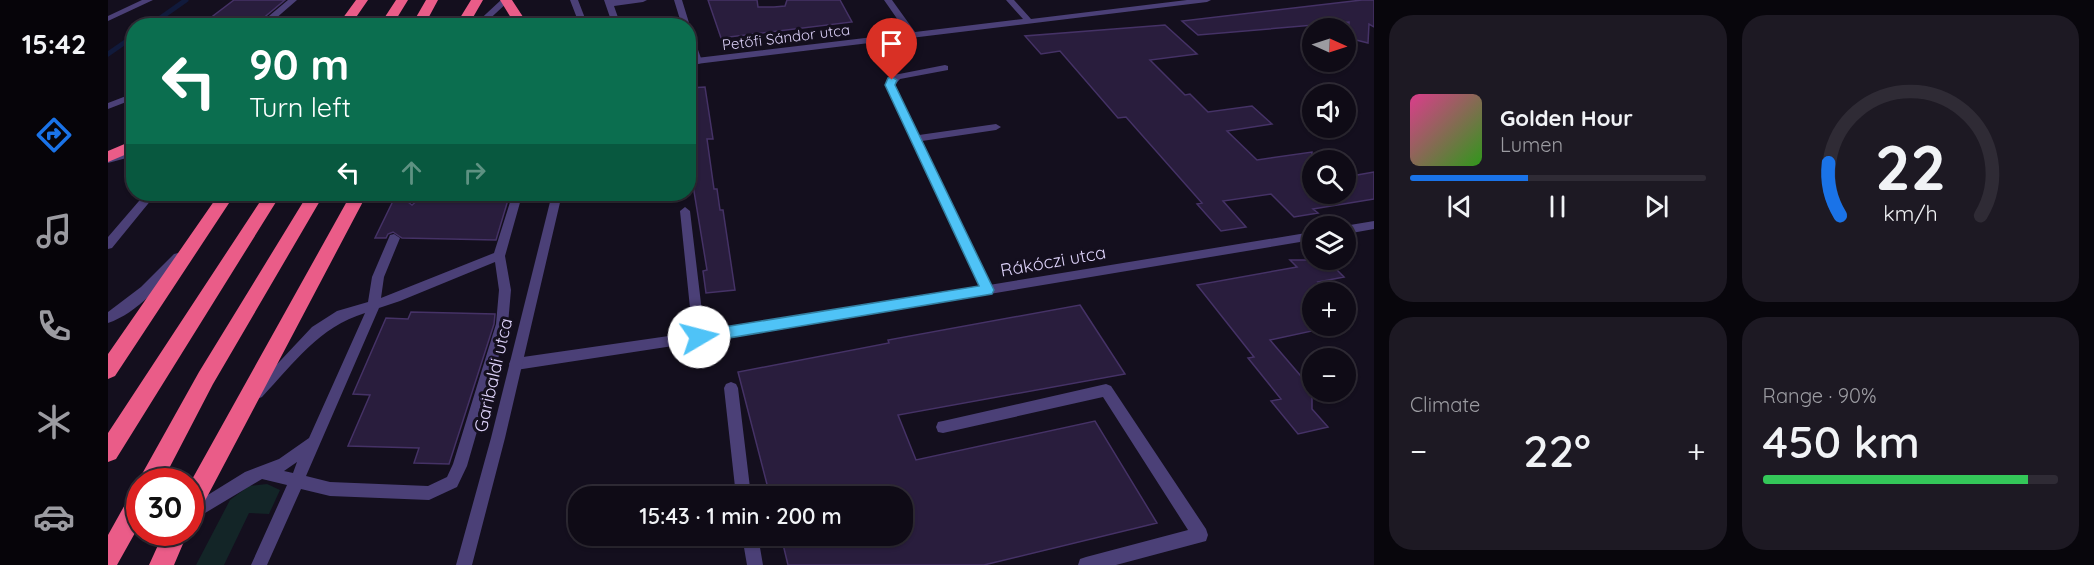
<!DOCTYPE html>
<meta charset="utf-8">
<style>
:root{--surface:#0f0b16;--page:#1d1923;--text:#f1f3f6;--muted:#9b9ba1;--line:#2f2b35;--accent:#1a73e8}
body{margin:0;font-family:Quicksand,sans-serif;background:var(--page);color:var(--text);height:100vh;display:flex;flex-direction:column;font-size:22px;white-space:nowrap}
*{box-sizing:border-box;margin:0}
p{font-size:20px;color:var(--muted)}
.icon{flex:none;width:33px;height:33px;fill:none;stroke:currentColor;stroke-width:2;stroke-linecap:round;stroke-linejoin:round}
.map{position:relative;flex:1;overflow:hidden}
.drawer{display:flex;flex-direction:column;gap:15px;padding:15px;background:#08060c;width:720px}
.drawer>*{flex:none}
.hud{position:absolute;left:18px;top:18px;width:570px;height:183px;border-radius:24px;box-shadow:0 2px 4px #0004,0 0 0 2px var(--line);background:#0b6e4f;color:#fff;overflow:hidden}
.needle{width:39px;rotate:93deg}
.fabs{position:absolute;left:1194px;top:18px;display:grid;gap:12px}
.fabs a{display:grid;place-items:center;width:54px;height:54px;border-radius:50%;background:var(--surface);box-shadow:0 2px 4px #0004,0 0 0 2px var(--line);font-size:30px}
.speed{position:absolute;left:18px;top:468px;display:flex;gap:12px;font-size:30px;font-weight:700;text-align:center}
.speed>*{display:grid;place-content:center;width:78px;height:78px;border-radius:50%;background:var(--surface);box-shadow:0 2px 4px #0004,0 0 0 2px var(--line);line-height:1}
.speed .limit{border:9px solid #d22;background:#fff;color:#111}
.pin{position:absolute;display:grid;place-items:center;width:51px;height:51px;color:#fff;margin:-62px -26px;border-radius:50% 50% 50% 0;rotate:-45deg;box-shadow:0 0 6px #0007}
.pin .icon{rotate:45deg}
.me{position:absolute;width:66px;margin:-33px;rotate:82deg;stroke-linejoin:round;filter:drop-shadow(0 0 4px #0008)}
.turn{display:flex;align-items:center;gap:21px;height:126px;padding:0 24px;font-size:27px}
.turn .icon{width:78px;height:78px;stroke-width:2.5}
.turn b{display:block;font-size:42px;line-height:51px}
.lanes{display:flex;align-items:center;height:57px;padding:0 24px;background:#0003;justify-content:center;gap:30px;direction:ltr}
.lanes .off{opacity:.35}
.big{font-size:45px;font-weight:600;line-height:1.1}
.drawer .card{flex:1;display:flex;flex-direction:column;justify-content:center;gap:9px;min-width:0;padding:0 21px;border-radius:24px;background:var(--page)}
.drawer .dial{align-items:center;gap:0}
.dial svg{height:156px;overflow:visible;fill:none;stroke:var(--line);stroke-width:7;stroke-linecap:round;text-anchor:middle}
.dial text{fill:var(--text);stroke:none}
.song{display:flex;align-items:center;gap:18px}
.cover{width:72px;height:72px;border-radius:9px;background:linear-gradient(135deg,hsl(330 70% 55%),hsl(110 70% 35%))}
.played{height:6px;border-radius:3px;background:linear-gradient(90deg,var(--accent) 40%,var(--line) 40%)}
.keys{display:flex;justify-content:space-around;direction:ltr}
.heat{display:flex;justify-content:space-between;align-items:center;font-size:33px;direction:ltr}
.charge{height:9px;border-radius:4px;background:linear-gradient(90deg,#34c759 90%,var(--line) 0)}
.drawer .tiles{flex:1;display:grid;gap:15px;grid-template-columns:repeat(2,1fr)}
.trip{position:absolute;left:460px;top:486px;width:345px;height:60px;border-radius:24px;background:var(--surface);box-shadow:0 2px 4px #0004,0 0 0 2px var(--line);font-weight:600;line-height:60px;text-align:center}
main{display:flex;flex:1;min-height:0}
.tabs{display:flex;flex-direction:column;width:108px;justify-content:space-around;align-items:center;background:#060409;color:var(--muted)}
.tabs .icon{width:42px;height:42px}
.tabs .current{color:var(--accent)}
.tabs b{font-size:27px;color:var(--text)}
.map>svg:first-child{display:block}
</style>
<main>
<nav class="tabs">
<b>15:42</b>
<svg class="icon current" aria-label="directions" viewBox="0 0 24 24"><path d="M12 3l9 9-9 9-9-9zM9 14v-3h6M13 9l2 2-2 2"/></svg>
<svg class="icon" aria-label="music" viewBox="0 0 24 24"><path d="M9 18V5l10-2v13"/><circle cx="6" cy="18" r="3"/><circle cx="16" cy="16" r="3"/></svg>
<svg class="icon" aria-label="phone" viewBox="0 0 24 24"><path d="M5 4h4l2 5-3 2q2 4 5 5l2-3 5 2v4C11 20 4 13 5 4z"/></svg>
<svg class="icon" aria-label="climate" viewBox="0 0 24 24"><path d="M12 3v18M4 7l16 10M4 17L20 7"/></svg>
<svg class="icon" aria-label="car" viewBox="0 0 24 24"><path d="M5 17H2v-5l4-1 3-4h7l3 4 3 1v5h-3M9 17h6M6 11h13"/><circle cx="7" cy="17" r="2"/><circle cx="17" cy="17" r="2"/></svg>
</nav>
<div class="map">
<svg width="1266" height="565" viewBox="0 0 1266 565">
<rect width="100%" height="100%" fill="#140f1e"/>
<path fill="#132527" d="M159,484L172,490L161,514L141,513L116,565H88L122,500L141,486Z"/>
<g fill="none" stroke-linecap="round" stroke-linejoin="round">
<path stroke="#111a3b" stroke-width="5" d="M41,26L78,0
M0,54L26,36"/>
</g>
<path fill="#291d3d" stroke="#453266" stroke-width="1.5" d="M126,0H177L147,25L101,19Z
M600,0H649L650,7H666L677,6L679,0H732L744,22L613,38Z
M1254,0H1266V27L1261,24L1260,43L1240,38L1241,22L1090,35L1074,21Z
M1057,25L1089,54L1042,60L1077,95L1082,94L1100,112L1144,106L1164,124L1119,131L1149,160L1204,152V194H1238V177L1266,172V199L1205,209L1210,213L1186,217L1163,194L1115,201L1138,227L1113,231L1089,204L1094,203L1018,117L1010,118L952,51L933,54L917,36Z
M597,87L605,139H599L606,189H609L612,210H615L627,290L598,293L595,271L599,270L580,155V88Z
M321,194H370L368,199L400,200L388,240L294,238L285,232L280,234L278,238H267L286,199H296L304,205L311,199L319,200Z
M1182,260H1219L1236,277L1210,282L1220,292H1204V331L1162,340L1204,389V409L1220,427L1190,434L1163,401L1173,399L1140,358L1146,357L1089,285L1189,267Z
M972,305L1017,374L790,415L808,460L987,421L1049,523L876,565H680L673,536H795V496H662L630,372L781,343L780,340Z
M303,312L387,314L386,324L341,464L306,463L311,448L240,446L262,395L245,394L278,318L300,319Z"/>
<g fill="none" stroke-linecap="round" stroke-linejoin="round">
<path fill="#4b4077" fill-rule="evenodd" d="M34,0H45L0,21V16Z
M180,0H189L159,26H149Z
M393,0H402L374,26H365Z
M496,0H539L535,2L506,6L513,26H505Z
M566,0H574L582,26L581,28L580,26H574Z
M580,31L584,33L594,61L593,63L590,64C580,58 580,42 580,31Z
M837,65L840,66V70L792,79L787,85L811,135L888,124L893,127L888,130L814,141L885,290L883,293H875L873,290L777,85L786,75Z
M26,93V99L0,109V103Z
M26,150V156L0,163V157Z
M37,194H48L4,248L0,249V237Z
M301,194H311L307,202L303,203L298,199Z
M400,194H410L413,199L397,256L403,290L400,324L359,466L349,487L321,500L222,496L193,489L159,565H143L179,485L154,479L82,522V506L137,472L171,459L201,438L257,313C211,327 186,363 154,397L149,399L144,397L142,393L204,327L229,311L260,302L264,277L282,235L286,234L292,238L276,277L273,298L386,253L403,199ZM387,262L391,290L388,324L345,464L339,477L320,486L222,482L198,476L271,308L292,301ZM189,462L185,473L176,471Z
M577,207L582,211L597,337L596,341L591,342L586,341L585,337L572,211Z
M70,253L76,257L74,260C54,283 30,313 0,323V312L33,287L66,254Z
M623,382L628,384L630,388L643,496H628L616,388L618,384Z
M998,384L1003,386L1098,529L1100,535L1098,541L1008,565H970L972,559L978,557L1080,530L995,397L835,433L830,432L828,427L830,422L835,421Z
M634,536H650L655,565H639Z"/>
<path fill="#4b4077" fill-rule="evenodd" d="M462,0H470L480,26H472Z
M776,0H784L807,32L915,19L898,0H906L923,19L1079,0H1103L1099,2L580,65V59L799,33Z
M1266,221V229L1238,234L1236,226Z
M1204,232V240L637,335L408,370L403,368L401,364L403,360L408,358L637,325Z"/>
<path fill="#4b4077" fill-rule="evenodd" d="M444,194H454L397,438L364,565H348L383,438Z"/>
<path fill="#ea5c88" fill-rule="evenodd" d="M248,0H260L242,26H229Z
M288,0H300L284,26H271Z
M318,0H330L316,26H303Z
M363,0H375L360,26H347Z
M392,0H404L421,26H408Z
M26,140V151L0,162V151Z
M111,194H127L7,376L0,379V354Z
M157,194H173L8,459L0,462V433Z
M200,194H216L105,384L54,482H32V483L31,482L34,474L91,372Z
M243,194H259L90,514L82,517V483Z
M32,489V524L9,565H0V535L24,492Z
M56,532H80L66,565H41Z"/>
</g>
<path fill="#4fc3f7" stroke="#337fa1" stroke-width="1.5" d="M784,77L789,80L787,85L886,290L884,294L591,343L586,342L584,337L586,333L591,331L871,286L777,85L780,78Z"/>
<g text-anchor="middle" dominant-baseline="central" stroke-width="6" stroke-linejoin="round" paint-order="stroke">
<g font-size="15" fill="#ddd2f9" stroke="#140f1e">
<text transform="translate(678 37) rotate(-7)">Petőfi Sándor utca</text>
</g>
<g font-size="18" fill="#ddd2f9" stroke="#140f1e">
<text transform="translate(945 261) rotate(-10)">Rákóczi utca</text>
<text transform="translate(385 375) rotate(-77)">Garibaldi utca</text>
</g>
</g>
</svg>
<div class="fabs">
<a><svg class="needle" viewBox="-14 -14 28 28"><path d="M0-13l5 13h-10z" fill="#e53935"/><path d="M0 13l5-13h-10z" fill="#9b9ba1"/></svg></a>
<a><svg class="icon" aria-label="sound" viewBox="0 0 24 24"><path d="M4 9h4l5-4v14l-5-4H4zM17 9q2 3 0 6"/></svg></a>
<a><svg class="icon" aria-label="search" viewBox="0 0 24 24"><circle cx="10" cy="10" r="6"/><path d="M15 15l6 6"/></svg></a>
<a><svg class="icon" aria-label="layers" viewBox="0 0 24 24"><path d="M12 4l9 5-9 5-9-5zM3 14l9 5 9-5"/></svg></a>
<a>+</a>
<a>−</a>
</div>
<div class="speed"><div class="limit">30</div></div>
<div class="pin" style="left:784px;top:80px;background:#d93025"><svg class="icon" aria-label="arrive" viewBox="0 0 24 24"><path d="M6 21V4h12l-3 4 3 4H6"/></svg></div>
<svg class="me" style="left:591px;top:337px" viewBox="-20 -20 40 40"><circle r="19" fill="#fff"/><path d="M0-13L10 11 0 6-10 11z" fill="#4fc3f7"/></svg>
<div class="trip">15:43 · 1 min · 200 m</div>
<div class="hud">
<div class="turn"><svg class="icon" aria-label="left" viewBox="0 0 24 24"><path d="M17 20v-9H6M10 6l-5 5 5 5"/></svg><div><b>90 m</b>Turn left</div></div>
<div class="lanes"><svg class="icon" aria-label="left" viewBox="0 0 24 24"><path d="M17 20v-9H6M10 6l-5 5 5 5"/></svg><svg class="icon off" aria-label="ahead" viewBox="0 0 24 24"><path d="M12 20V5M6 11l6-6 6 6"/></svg><svg class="icon off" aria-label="right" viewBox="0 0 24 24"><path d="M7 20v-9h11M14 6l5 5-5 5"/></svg></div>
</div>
</div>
<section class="drawer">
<div class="tiles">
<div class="card">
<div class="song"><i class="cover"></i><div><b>Golden Hour</b><p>Lumen</p></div></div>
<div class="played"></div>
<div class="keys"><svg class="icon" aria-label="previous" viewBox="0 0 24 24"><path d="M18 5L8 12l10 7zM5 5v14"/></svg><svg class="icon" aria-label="pause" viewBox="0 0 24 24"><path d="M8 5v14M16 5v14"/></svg><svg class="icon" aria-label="next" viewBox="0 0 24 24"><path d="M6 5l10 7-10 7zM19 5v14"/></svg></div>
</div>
<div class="card dial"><svg viewBox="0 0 100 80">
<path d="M14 69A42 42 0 1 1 86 69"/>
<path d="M14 69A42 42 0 0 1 8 42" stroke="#1a73e8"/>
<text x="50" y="56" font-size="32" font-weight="700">22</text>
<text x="50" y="72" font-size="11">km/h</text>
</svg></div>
<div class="card"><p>Climate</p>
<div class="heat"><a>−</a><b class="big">22°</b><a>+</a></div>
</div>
<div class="card"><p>Range · 90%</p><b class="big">450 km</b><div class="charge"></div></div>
</div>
</section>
</main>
